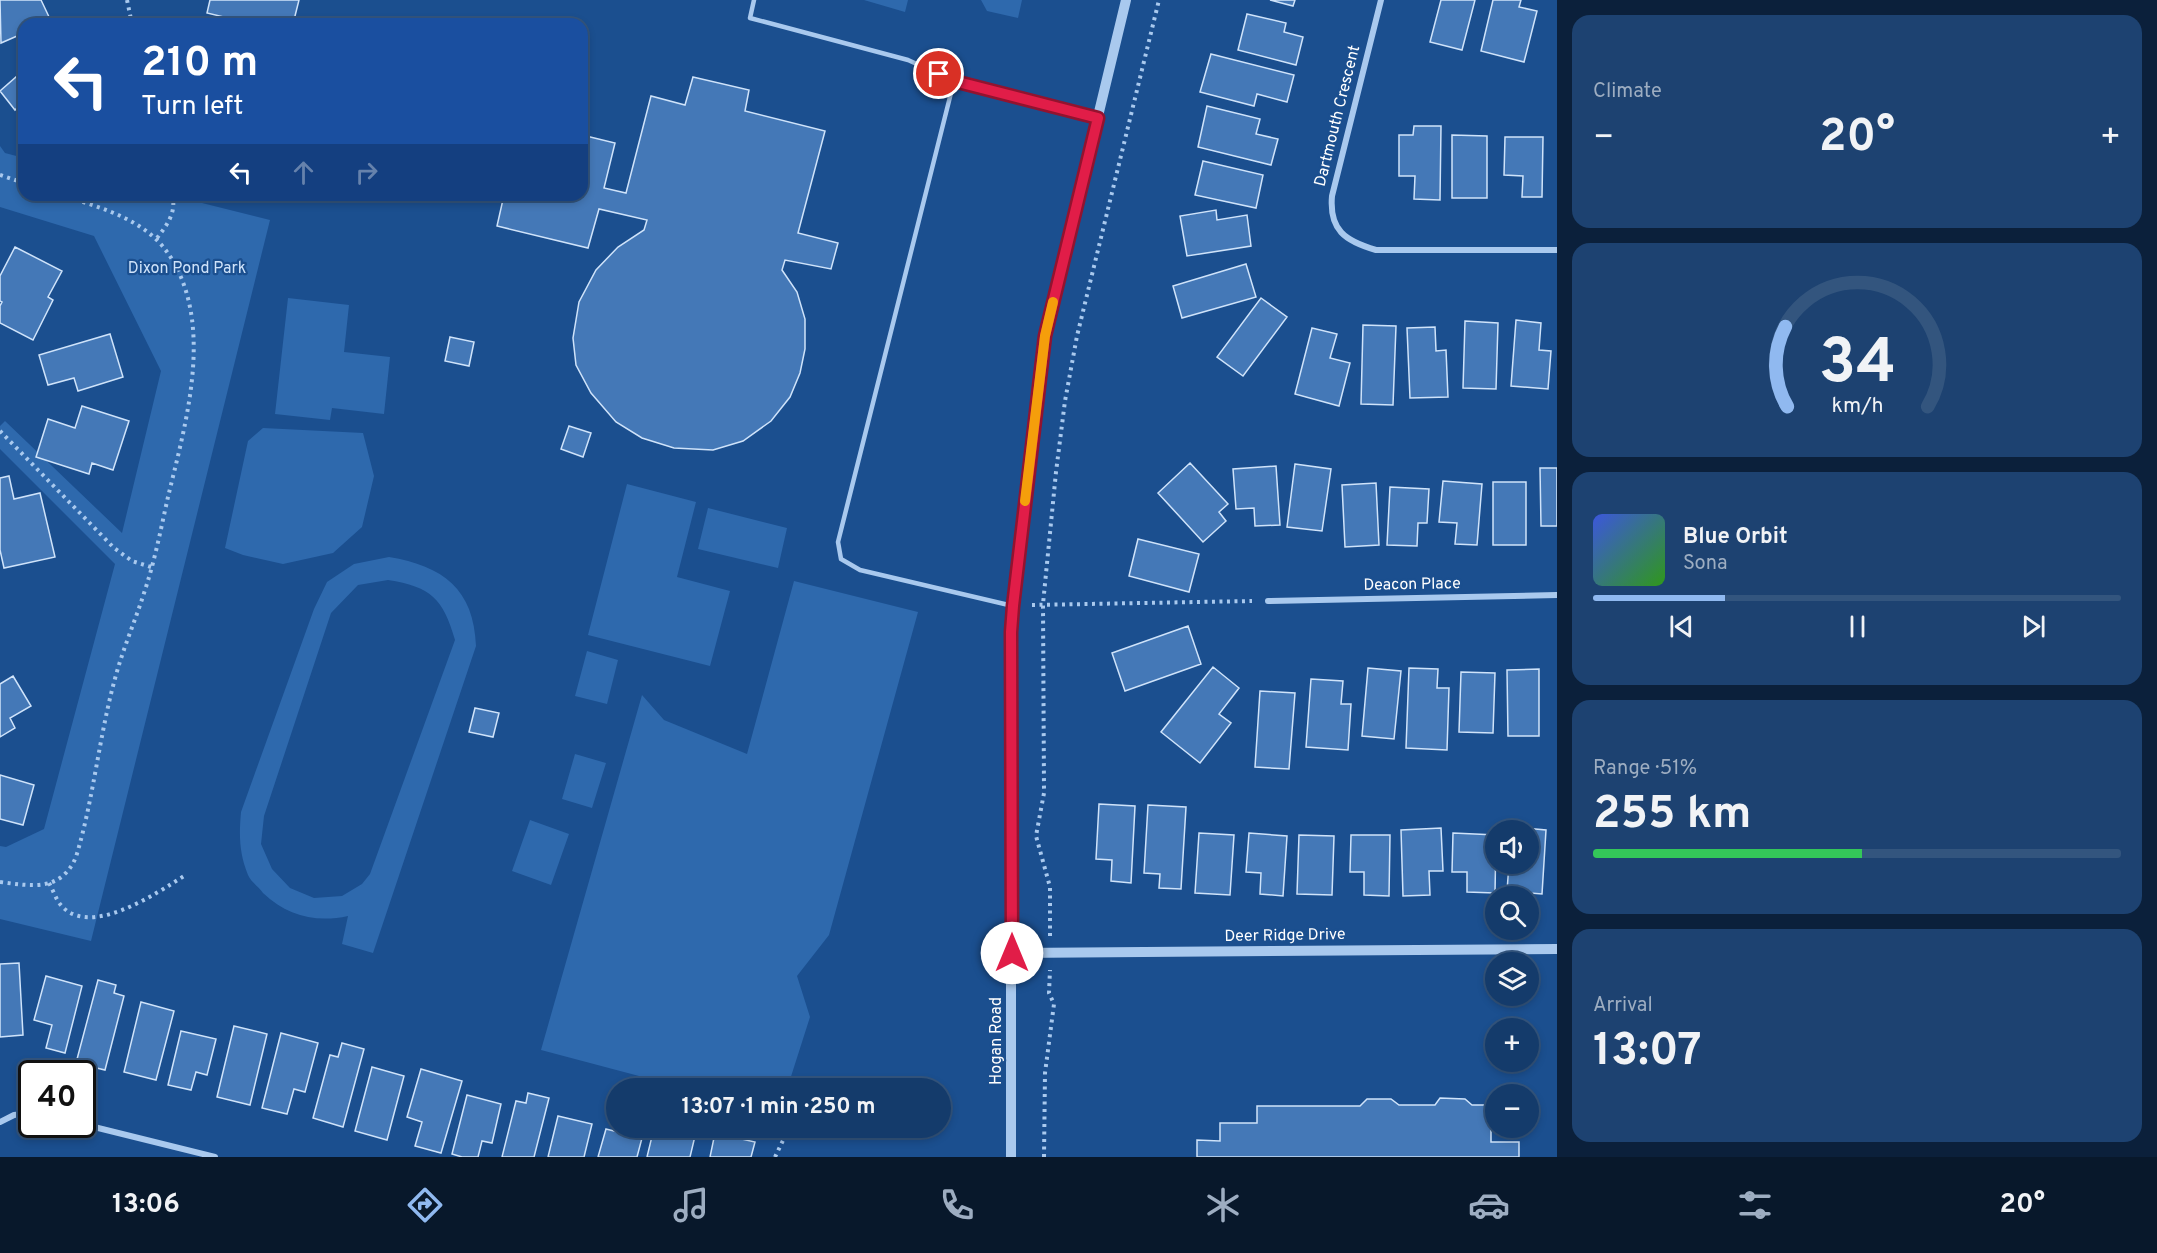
<!DOCTYPE html>
<meta charset="utf-8">
<style>
:root{--surface:#143b6b;--page:#1d4271;--text:#f1f3f6;--muted:#9dadc1;--line:#33557e;--accent:#90b9f0}
body{margin:0;font-family:Overpass,sans-serif;background:var(--page);color:var(--text);height:100vh;display:flex;flex-direction:column;font-size:22px;white-space:nowrap}
*{box-sizing:border-box;margin:0}
p{font-size:20px;color:var(--muted)}
.icon{flex:none;width:33px;height:33px;fill:none;stroke:currentColor;stroke-width:2;stroke-linecap:round;stroke-linejoin:round}
.map{position:relative;flex:1;overflow:hidden}
.sheet{display:flex;flex-direction:column;gap:15px;padding:15px;background:#0b203b;width:600px}
.sheet>*{flex:none}
.banner{position:absolute;left:18px;top:18px;width:570px;height:183px;border-radius:18px;box-shadow:0 3px 9px #0003,0 0 0 2px var(--line);background:#1a4fa0;color:#fff;overflow:hidden}
.fabs{position:absolute;left:1485px;top:820px;display:grid;gap:12px}
.fabs a{display:grid;place-items:center;width:54px;height:54px;border-radius:50%;background:var(--surface);box-shadow:0 3px 9px #0003,0 0 0 2px var(--line);font-size:30px}
.speed{position:absolute;left:18px;top:1060px;display:flex;gap:12px;font-size:30px;font-weight:700;text-align:center}
.speed>*{display:grid;place-content:center;width:78px;height:78px;border-radius:50%;background:var(--surface);box-shadow:0 3px 9px #0003,0 0 0 2px var(--line);line-height:1}
.speed .limit{border:3px solid #111;border-radius:9px;background:#fff;color:#111}
.pin{position:absolute;display:grid;place-items:center;width:51px;height:51px;color:#fff;margin:-26px;border:3px solid #fff;border-radius:50%;box-shadow:0 2px 6px #0007}
.me{position:absolute;width:66px;margin:-33px;rotate:0deg;stroke-linejoin:round;filter:drop-shadow(0 0 4px #0008)}
.turn{display:flex;align-items:center;gap:21px;height:126px;padding:0 24px;font-size:27px}
.turn .icon{width:78px;height:78px;stroke-width:2.5}
.turn b{display:block;font-size:42px;line-height:51px}
.lanes{display:flex;align-items:center;height:57px;padding:0 24px;background:#0003;justify-content:center;gap:30px;direction:ltr}
.lanes .off{opacity:.35}
.big{font-size:45px;font-weight:700;line-height:1.1}
.sheet .card{flex:1;display:flex;flex-direction:column;justify-content:center;gap:9px;min-width:0;padding:0 21px;border-radius:18px;background:var(--page)}
.sheet .dial{align-items:center;gap:0}
.dial svg{height:156px;overflow:visible;fill:none;stroke:var(--line);stroke-width:7;stroke-linecap:round;text-anchor:middle}
.dial text{fill:var(--text);stroke:none}
.song{display:flex;align-items:center;gap:18px}
.cover{width:72px;height:72px;border-radius:9px;background:linear-gradient(135deg,hsl(230 70% 55%),hsl(110 70% 35%))}
.played{height:6px;border-radius:3px;background:linear-gradient(90deg,var(--accent) 25%,var(--line) 25%)}
.keys{display:flex;justify-content:space-around;direction:ltr}
.heat{display:flex;justify-content:space-between;align-items:center;font-size:33px;direction:ltr}
.charge{height:9px;border-radius:4px;background:linear-gradient(90deg,#34c759 51%,var(--line) 0)}
.trip{position:absolute;left:606px;top:1078px;width:345px;height:60px;border-radius:30px;background:var(--surface);box-shadow:0 3px 9px #0003,0 0 0 2px var(--line);font-weight:700;line-height:60px;text-align:center}
.tab-bar{display:flex;height:96px;justify-content:space-around;align-items:center;background:#08182b;color:var(--muted)}
.tab-bar .icon{width:42px;height:42px}
.tab-bar .active{color:var(--accent)}
.tab-bar b{font-size:27px;color:var(--text)}
main{display:flex;flex:1;min-height:0}
.map>svg:first-child{display:block}
</style>
<main>
<div class="map">
<svg width="1557" height="1157" viewBox="0 0 1557 1157">
<rect width="100%" height="100%" fill="#1b4f8f"/>
<path fill="#2e69ad" fill-rule="evenodd" d="M864,0H908L905,12Z
M981,0H1022L1018,18L987,11Z
M0,146L5,153L24,158V195H170L270,220L91,941L0,919V846L6,847L44,829L115,564L0,449V426L5,421L122,533L161,371L94,236L0,207Z
M288,298L349,305L344,352L390,357L384,414L332,408L330,420L275,414Z
M263,428L363,433L374,476L362,527L333,553L283,564L243,555L225,548L248,441Z
M627,484L696,502L677,577L730,591L710,666L588,635Z
M708,508L787,528L778,568L698,549Z
M389,557C443,566 474,589 476,646L373,953L342,944L348,916C316,923 287,916 263,893C259,887 251,882 248,875C239,853 239,835 241,812L314,609L327,582L354,564ZM388,580C431,587 443,598 455,640L370,874L362,884L342,896L314,898L290,888L272,869L261,844L264,816L331,613L358,585Z
M794,581L918,612L829,935L797,976L810,1017L787,1089H688L541,1050L642,695L664,720L747,754Z
M587,651L618,660L607,704L575,696Z
M575,754L606,763L592,808L562,799Z
M530,820L569,834L551,885L512,871Z"/>
<path fill="#4478b7" stroke="#cfe3fa" stroke-width="1.5" d="M0,0H41L51,21L44,24H24V33L1,43Z
M210,0H299L293,24H226L228,18L207,13Z
M1270,0H1295L1293,6Z
M1441,0H1475L1462,50L1430,42Z
M1493,0H1521L1519,7L1537,11L1524,62L1481,51Z
M1247,14L1286,23L1284,32L1303,37L1296,65L1238,50Z
M1211,54L1294,75L1287,102L1257,94L1254,106L1200,92Z
M24,70V110L20,105L15,110L0,91Z
M693,77L749,90L745,111L825,131L798,233L838,243L831,269L785,260L782,270L797,292L805,319V349L800,373L790,397L771,421L743,441L713,450L674,448L642,438L616,422L591,393L576,365L573,338L579,302L596,270L618,247L644,230L647,220L599,209L588,248L497,226L504,195H582V135L615,143L604,188L626,193L651,96L685,105Z
M1207,106L1260,119L1256,134L1278,139L1271,165L1198,147Z
M1414,126H1441L1440,200L1414,199L1415,176H1399V135H1413Z
M1452,135L1487,136V198H1452Z
M1505,137H1543L1542,197H1522L1523,176L1504,175Z
M1203,161L1263,175L1256,208L1195,195Z
M1216,210L1217,220L1247,215L1251,246L1187,256L1180,216Z
M15,247L62,271L48,297L53,300L33,340L0,323V306L2,302L0,301V276Z
M1246,264L1256,297L1182,318L1173,286Z
M1261,298L1287,317L1243,376L1217,357Z
M1516,320L1541,323L1539,350L1551,351L1548,389L1511,386Z
M1465,321L1498,323L1496,389L1463,388Z
M1363,325L1396,326L1393,405L1361,404Z
M1435,327L1436,351L1446,350L1448,397L1410,398L1407,328Z
M1312,328L1337,334L1330,358L1350,363L1339,406L1295,394Z
M110,334L123,377L78,391L74,378L48,385L39,355Z
M450,337L474,342L469,366L445,361Z
M82,406L129,421L113,470L92,463L89,474L36,457L48,419L75,428Z
M569,426L591,433L583,457L561,449Z
M1190,463L1228,504L1219,512L1226,521L1203,542L1158,493Z
M1295,464L1331,469L1322,531L1287,527Z
M1276,466L1280,525L1255,526L1254,508L1236,509L1233,469Z
M1540,468H1557V526H1541Z
M9,476L14,499L40,493L55,557L4,568L0,550V478Z
M1443,481L1482,484L1477,545L1455,544L1457,523L1439,522Z
M1493,482H1526V545H1493Z
M1376,483L1379,545L1345,547L1342,485Z
M1390,487L1429,489L1427,523H1418L1417,546L1387,545Z
M1138,539L1199,554L1189,592L1129,576Z
M1188,626L1201,664L1125,691L1112,653Z
M1213,667L1239,688L1219,714L1231,723L1200,763L1161,732Z
M1368,668L1401,671L1394,739L1362,736Z
M1409,668L1438,669L1437,688H1449L1447,750L1406,748Z
M1539,669V736H1508L1507,670Z
M1461,672L1495,673L1493,733L1459,732Z
M13,676L31,706L10,718L15,728L0,737V684Z
M1311,679L1343,681L1341,704H1351L1348,750L1306,747Z
M1260,691L1295,693L1289,769L1255,767Z
M475,708L499,713L493,737L469,732Z
M0,775L34,785L23,825L0,819Z
M1099,804L1135,806L1131,883L1111,881L1112,860L1096,859Z
M1148,805L1186,807L1181,889L1159,888L1160,874L1144,873Z
M1511,827L1546,830L1542,894L1507,891L1509,864H1528V831H1511Z
M1441,828L1443,871H1429L1430,895L1403,896L1401,830Z
M1199,833L1234,835L1230,895L1195,893Z
M1249,833L1287,836L1283,896L1260,894L1261,873L1246,872Z
M1453,833L1496,835L1495,893L1467,892V872H1452Z
M1299,835L1334,836L1332,895L1297,894Z
M1351,835H1390L1389,896L1364,895V872H1350Z
M19,963L23,1035L0,1037V964Z
M46,976L82,986L65,1053L46,1048L52,1025L34,1020Z
M98,980L116,985L114,993L124,996L105,1070L76,1063Z
M141,1002L174,1011L156,1080L124,1072Z
M234,1026L267,1034L250,1105L217,1097Z
M181,1031L216,1039L207,1075L196,1072L191,1090L168,1085Z
M281,1033L318,1043L305,1092L294,1089L287,1114L262,1108Z
M342,1043L364,1049L343,1127L313,1118L330,1055L338,1057Z
M372,1067L404,1076L387,1140L355,1131Z
M421,1069L462,1081L441,1153L415,1146L422,1122L407,1117Z
M528,1093L549,1098L534,1157H502L516,1101L526,1103Z
M467,1095L501,1104L492,1143L482,1141L478,1157H462L452,1154Z
M1440,1098L1465,1099L1472,1105H1491V1142H1519V1157H1197V1140L1220,1141V1123H1257V1106H1360L1367,1099H1391L1399,1105H1435Z
M558,1116L592,1124L584,1157H548Z
M654,1128H663L695,1136L690,1157H647Z
M606,1129L642,1138L637,1157H598Z
M715,1133L755,1142L751,1157H710Z"/>
<g fill="none" stroke-linecap="round" stroke-linejoin="round">
<path stroke="#a9c9ee" stroke-width="4" stroke-dasharray="3 4.5" stroke-linecap="butt" d="M127,0L132,24
M0,175L24,183
M157,238C167,225 177,212 172,195
M0,431L114,548L132,561L151,567
M1032,605L1252,601
M0,882C32,886 61,892 76,857C94,798 99,735 116,675C124,646 136,619 145,590C155,560 161,528 168,497C185,426 213,332 174,263C151,220 104,209 61,195
M49,883C53,890 56,899 60,904C88,940 157,893 184,876
M1050,936V887L1036,836L1044,793L1043,604L1056,472L1065,401L1077,336L1159,0
M775,1157L789,1128
M1044,1157L1045,1073L1054,1004L1049,993L1050,970"/>
<path stroke="#a9c9ee" stroke-width="4.5" d="M754,0L750,18L908,60L954,81L1098,118
M954,81L838,542L841,559L860,570L1013,606"/>
<path stroke="#a9c9ee" stroke-width="6" d="M1381,0L1332,196C1329,230 1345,241 1376,250H1557
M1268,601L1557,595
M0,1122L14,1115L32,1113
M82,1124L215,1157"/>
<path stroke="#a9c9ee" stroke-width="10" d="M1013,953L1557,949
M1011,1157V632L1013,606L1045,336L1126,0"/>
</g>
<g fill="none" stroke-linecap="round" stroke-linejoin="round">
<g stroke="#92132f" stroke-width="15">
<path id="route" d="M939,74L954,81L1098,118L1045,336L1013,606L1011,632L1012,953"/>
</g>
<use href="#route" stroke="#e11d48" stroke-width="10"/>
<path stroke="#f59e0b" stroke-width="10" d="M1025,501L1045,336L1053,302"/>
</g>
<g text-anchor="middle" dominant-baseline="central" stroke-width="4.5" stroke-linejoin="round" paint-order="stroke">
<g font-size="16" fill="#fff" stroke="#1b4f8f">
<text transform="translate(1338 116) rotate(-76)">Dartmouth Crescent</text>
<text transform="translate(1412 585) rotate(-1)">Deacon Place</text>
<text transform="translate(1285 936) rotate(-1)">Deer Ridge Drive</text>
<text transform="translate(997 1041) rotate(-90)">Hogan Road</text>
</g>
<g font-size="16" fill="#cfe3fa" stroke="#1b4f8f">
<text x="187" y="269">Dixon Pond Park</text>
</g>
</g>
</svg>
<div class="fabs">
<a><svg class="icon" aria-label="sound" viewBox="0 0 24 24"><path d="M4 9h4l5-4v14l-5-4H4zM17 9q2 3 0 6"/></svg></a>
<a><svg class="icon" aria-label="search" viewBox="0 0 24 24"><circle cx="10" cy="10" r="6"/><path d="M15 15l6 6"/></svg></a>
<a><svg class="icon" aria-label="layers" viewBox="0 0 24 24"><path d="M12 4l9 5-9 5-9-5zM3 14l9 5 9-5"/></svg></a>
<a>+</a>
<a>−</a>
</div>
<div class="speed"><div class="limit">40</div></div>
<div class="pin" style="left:939px;top:74px;background:#d93025"><svg class="icon" aria-label="arrive" viewBox="0 0 24 24"><path d="M6 21V4h12l-3 4 3 4H6"/></svg></div>
<svg class="me" style="left:1012px;top:953px" viewBox="-20 -20 40 40"><circle r="19" fill="#fff"/><path d="M0-13L10 11 0 6-10 11z" fill="#e11d48"/></svg>
<div class="trip">13:07 · 1 min · 250 m</div>
<div class="banner">
<div class="turn"><svg class="icon" aria-label="left" viewBox="0 0 24 24"><path d="M17 20v-9H6M10 6l-5 5 5 5"/></svg><div><b>210 m</b>Turn left</div></div>
<div class="lanes"><svg class="icon" aria-label="left" viewBox="0 0 24 24"><path d="M17 20v-9H6M10 6l-5 5 5 5"/></svg><svg class="icon off" aria-label="ahead" viewBox="0 0 24 24"><path d="M12 20V5M6 11l6-6 6 6"/></svg><svg class="icon off" aria-label="right" viewBox="0 0 24 24"><path d="M7 20v-9h11M14 6l5 5-5 5"/></svg></div>
</div>
</div>
<section class="sheet">
<div class="card"><p>Climate</p>
<div class="heat"><a>−</a><b class="big">20°</b><a>+</a></div>
</div>
<div class="card dial"><svg viewBox="0 0 100 80">
<path d="M14 69A42 42 0 1 1 86 69"/>
<path d="M14 69A42 42 0 0 1 13 28" stroke="#90b9f0"/>
<text x="50" y="56" font-size="32" font-weight="700">34</text>
<text x="50" y="72" font-size="11">km/h</text>
</svg></div>
<div class="card">
<div class="song"><i class="cover"></i><div><b>Blue Orbit</b><p>Sona</p></div></div>
<div class="played"></div>
<div class="keys"><svg class="icon" aria-label="previous" viewBox="0 0 24 24"><path d="M18 5L8 12l10 7zM5 5v14"/></svg><svg class="icon" aria-label="pause" viewBox="0 0 24 24"><path d="M8 5v14M16 5v14"/></svg><svg class="icon" aria-label="next" viewBox="0 0 24 24"><path d="M6 5l10 7-10 7zM19 5v14"/></svg></div>
</div>
<div class="card"><p>Range · 51%</p><b class="big">255 km</b><div class="charge"></div></div>
<div class="card"><p>Arrival</p><b class="big">13:07</b></div>
</section>
</main>
<nav class="tab-bar">
<b>13:06</b>
<svg class="icon active" aria-label="directions" viewBox="0 0 24 24"><path d="M12 3l9 9-9 9-9-9zM9 14v-3h6M13 9l2 2-2 2"/></svg>
<svg class="icon" aria-label="music" viewBox="0 0 24 24"><path d="M9 18V5l10-2v13"/><circle cx="6" cy="18" r="3"/><circle cx="16" cy="16" r="3"/></svg>
<svg class="icon" aria-label="phone" viewBox="0 0 24 24"><path d="M5 4h4l2 5-3 2q2 4 5 5l2-3 5 2v4C11 20 4 13 5 4z"/></svg>
<svg class="icon" aria-label="climate" viewBox="0 0 24 24"><path d="M12 3v18M4 7l16 10M4 17L20 7"/></svg>
<svg class="icon" aria-label="car" viewBox="0 0 24 24"><path d="M5 17H2v-5l4-1 3-4h7l3 4 3 1v5h-3M9 17h6M6 11h13"/><circle cx="7" cy="17" r="2"/><circle cx="17" cy="17" r="2"/></svg>
<svg class="icon" aria-label="filters" viewBox="0 0 24 24"><path d="M4 7h16M4 17h16"/><circle cx="9" cy="7" r="2"/><circle cx="15" cy="17" r="2"/></svg>
<b>20°</b>
</nav>
